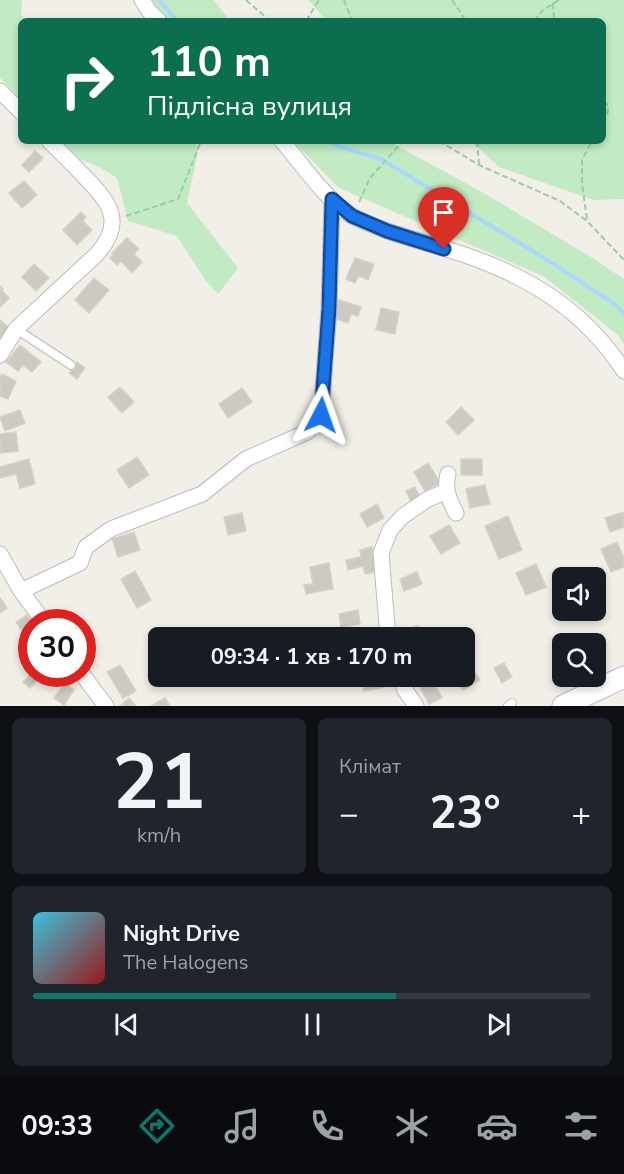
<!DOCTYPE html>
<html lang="uk">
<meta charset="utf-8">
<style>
:root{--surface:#171b24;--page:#20242c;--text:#f1f3f6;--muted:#9ea1a6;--line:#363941;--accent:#0f766e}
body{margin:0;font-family:"Nunito Sans",sans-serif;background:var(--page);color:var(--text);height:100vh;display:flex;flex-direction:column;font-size:22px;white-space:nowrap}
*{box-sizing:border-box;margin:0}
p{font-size:20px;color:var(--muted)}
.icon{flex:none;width:33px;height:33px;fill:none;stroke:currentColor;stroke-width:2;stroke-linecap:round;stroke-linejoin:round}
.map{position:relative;height:706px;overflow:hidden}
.details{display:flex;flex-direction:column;gap:12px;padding:12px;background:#0d0f14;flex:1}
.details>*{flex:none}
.top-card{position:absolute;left:18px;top:18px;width:588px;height:126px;border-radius:9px;box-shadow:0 3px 9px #0003;background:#0b6e4f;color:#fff;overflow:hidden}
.buttons{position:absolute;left:552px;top:567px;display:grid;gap:12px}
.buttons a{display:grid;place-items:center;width:54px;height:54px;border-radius:9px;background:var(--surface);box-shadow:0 3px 9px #0003;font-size:30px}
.speed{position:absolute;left:18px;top:609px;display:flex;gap:12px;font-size:30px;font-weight:700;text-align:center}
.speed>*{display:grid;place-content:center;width:78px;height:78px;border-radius:50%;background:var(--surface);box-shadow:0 3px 9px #0003;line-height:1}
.speed .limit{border:9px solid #d22;background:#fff;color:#111}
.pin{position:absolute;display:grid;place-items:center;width:51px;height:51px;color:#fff;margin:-62px -26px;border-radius:50% 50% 50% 0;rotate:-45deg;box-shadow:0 0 6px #0007}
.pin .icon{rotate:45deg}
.me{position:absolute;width:66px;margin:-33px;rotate:4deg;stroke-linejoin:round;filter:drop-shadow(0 0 4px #0008)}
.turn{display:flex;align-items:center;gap:21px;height:126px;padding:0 30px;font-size:27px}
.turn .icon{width:78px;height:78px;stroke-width:2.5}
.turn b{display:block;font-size:42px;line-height:51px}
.big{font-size:45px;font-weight:700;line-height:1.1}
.details .widget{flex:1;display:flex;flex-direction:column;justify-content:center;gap:9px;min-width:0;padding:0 21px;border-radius:9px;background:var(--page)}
.details .dial{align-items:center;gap:0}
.dial b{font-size:78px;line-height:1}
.song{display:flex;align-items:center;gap:18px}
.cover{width:72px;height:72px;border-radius:9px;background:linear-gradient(135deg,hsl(190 70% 55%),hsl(0 70% 35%))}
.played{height:6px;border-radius:3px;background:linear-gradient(90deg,var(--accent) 65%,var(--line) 65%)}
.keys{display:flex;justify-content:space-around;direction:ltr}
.heat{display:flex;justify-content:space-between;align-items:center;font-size:33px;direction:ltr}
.details .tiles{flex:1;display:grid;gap:12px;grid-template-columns:1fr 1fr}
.widget:last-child{grid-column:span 2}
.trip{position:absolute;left:148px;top:627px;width:327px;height:60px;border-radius:9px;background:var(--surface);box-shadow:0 3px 9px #0003;font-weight:700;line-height:60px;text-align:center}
.tabs{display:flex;height:96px;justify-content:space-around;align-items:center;background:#090b0e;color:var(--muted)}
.tabs .icon{width:42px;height:42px}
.tabs .current{color:var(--accent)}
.tabs b{font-size:27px;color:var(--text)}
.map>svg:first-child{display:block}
</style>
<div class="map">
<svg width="624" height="706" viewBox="0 0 624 706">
<rect width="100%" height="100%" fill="#f1efe7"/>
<path fill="#c2ebc3" d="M0,0H22L21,14L26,21H21V99L0,78Z
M151,0H214L230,21H169L154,7Z
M308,0H624V199L594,200L499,167L471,141H603V21H333L325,18Z
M62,141H195L198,152L187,203L238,268L218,294L206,281L177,236L128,221L117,178L101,168L80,159Z
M293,141H388L480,191L591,257L624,279V344L618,335L543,276L339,188Z"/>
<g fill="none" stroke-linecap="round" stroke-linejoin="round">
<path stroke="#a9d8ff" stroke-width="4" d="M159,0L177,21
M330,141L340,147L381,159L549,261L616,305L624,314"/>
</g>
<path fill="#cdcac4" stroke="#d7d2c4" stroke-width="1.5" d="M35,151L43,158L29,172L22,165Z
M24,181L37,195L22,208L9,193Z
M81,212L86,217L83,221L92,230L77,245L63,230Z
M127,238L139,249L134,254L142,262L132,273L121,261L117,265L110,258L114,254L112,253Z
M355,258L374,264L368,280L359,276L355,283L346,279Z
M34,264L49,278L36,291L22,277Z
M94,278L109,290L89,313L75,300Z
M0,286L3,289L1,290L9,298L0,307Z
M339,300L361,307L358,316L351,314L348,323L333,318Z
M381,308L399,312L395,334L376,330Z
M0,320L10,329L0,340Z
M20,345L41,362L32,372L23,365L18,371L6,362Z
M77,362L85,368L77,379L69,373Z
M2,374L16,381L8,399L0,396V378Z
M120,387L134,402L122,413L108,397Z
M242,388L252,402L228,418L219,404Z
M461,407L474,420L458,435L446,422Z
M20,410L25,423L5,431L0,417Z
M16,432L18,451L0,453V434Z
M137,457L149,475L129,488L117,470Z
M29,459L35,484L20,488L16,474L0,478V467Z
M461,459H482V475H461Z
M428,463L440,483L425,491L414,472Z
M485,485L490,504L470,508L466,489Z
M415,487L420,497L411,502L406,491Z
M377,504L384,518L367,527L360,514Z
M624,512V527L610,532L605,518Z
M242,513L246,531L228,535L224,517Z
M508,516L522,550L499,559L485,526Z
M449,525L460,543L441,554L430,536Z
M134,532L140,550L118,557L112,539Z
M617,542L624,558V567L611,572L601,549Z
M372,547L377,572L365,574L363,566L348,570L346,560L361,557L360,550Z
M329,563L333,589L306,594L304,585L313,584L310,567Z
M536,564L546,587L526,595L516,573Z
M135,571L151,600L137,608L121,579Z
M417,572L422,584L404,591L400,579Z
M0,598L7,608L0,613Z
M358,610L360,624L341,628L339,614Z
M27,615L32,623V638L28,640L16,622Z
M418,625L424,638H404L402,633Z
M466,652L472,662L465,667V653Z
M504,663L512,677L502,683L494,668Z
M120,665L136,691L123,698L107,672Z
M471,666L480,680L463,690L455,676H465V670Z
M32,673L44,674L30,688L23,682Z
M370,676H382L384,687L364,691L361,678Z
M433,681L442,698L429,704L420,687Z
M65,683L74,690L64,705L54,698Z
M129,698L136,706H120Z
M165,698L170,706H151Z"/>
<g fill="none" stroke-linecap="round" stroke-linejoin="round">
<g stroke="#b9bcc1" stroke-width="10">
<path id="lane" d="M16,329L71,365
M508,706L512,703"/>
</g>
<g stroke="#b9bcc1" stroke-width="17">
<path id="street" d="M142,0L149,11L159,21
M0,91L21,112
M282,141C302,164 327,202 354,217C388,234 426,242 462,254C530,277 584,310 624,371
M0,355L16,329L96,255C126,222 110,203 83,175C72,164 61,152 49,141
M448,474C444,488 449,500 456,513
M0,554L21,591L44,622
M21,591L80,563L86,547L111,529L202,494L246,459L307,432L321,415L329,309L332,199
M388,638L381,553L390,530L403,516L428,499L447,491
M82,674L106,706
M400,676L405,690L416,706"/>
</g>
<g stroke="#babdc3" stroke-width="23">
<path id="secondary" d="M563,706L624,677"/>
</g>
<path stroke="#99cda9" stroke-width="2" stroke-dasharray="6 3" stroke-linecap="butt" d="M246,0L270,21
M344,0L352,21
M452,0L466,21
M553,3L554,21
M306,21L319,0
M534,21L543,10L559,0
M603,104H607L608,112L603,121
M439,141L479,165L560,201L587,221L624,260
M477,141L479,165
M359,202L370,178L403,141
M126,216L178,199L201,141
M587,219L582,184V160L592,141"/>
<use href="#lane" stroke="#fff" stroke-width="8"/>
<use href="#street" stroke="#fff" stroke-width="15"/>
<use href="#secondary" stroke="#fff" stroke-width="21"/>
</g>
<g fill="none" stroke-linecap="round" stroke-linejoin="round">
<g stroke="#114b97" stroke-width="15">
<path id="route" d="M321,415L329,309L332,199L352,216L387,231L444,249"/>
</g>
<use href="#route" stroke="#1a73e8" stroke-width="10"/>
</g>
</svg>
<div class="buttons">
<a><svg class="icon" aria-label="sound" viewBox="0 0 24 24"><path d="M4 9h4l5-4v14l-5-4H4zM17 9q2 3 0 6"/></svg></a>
<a><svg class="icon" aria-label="search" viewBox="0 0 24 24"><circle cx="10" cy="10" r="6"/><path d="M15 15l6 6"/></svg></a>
</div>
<div class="speed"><div class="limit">30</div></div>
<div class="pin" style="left:444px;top:249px;background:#d93025"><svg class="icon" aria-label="arrive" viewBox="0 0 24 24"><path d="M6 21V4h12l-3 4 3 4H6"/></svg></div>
<svg class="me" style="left:321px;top:415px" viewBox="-20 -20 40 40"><path d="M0-17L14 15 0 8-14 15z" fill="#1a73e8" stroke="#fff" stroke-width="4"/></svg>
<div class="trip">09:34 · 1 хв · 170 m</div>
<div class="top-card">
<div class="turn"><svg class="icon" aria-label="right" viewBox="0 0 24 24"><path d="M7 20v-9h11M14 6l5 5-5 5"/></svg><div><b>110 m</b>Підлісна вулиця</div></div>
</div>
</div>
<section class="details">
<div class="tiles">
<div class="widget dial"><b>21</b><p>km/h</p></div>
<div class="widget"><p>Клімат</p>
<div class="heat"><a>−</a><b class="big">23°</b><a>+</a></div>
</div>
<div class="widget">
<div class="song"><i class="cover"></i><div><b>Night Drive</b><p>The Halogens</p></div></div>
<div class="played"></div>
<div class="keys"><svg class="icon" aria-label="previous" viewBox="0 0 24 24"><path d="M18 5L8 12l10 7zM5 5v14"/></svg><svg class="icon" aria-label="pause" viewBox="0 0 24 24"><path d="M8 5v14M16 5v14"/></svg><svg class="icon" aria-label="next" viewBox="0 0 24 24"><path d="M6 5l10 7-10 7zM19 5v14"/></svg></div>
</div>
</div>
</section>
<nav class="tabs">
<b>09:33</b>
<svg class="icon current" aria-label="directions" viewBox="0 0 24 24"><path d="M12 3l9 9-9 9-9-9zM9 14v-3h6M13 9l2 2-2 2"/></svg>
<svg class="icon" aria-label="music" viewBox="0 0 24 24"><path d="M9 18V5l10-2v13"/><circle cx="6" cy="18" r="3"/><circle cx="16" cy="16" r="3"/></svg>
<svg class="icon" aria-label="phone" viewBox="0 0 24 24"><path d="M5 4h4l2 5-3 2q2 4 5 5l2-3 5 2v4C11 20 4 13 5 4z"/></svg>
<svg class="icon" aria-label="climate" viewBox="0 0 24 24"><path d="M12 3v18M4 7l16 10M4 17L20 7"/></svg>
<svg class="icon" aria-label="car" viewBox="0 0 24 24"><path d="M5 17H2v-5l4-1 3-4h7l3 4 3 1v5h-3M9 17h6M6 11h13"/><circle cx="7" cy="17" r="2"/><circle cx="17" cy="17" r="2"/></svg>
<svg class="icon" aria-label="filters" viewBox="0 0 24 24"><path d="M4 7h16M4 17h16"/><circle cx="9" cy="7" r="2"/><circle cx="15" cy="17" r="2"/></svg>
</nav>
